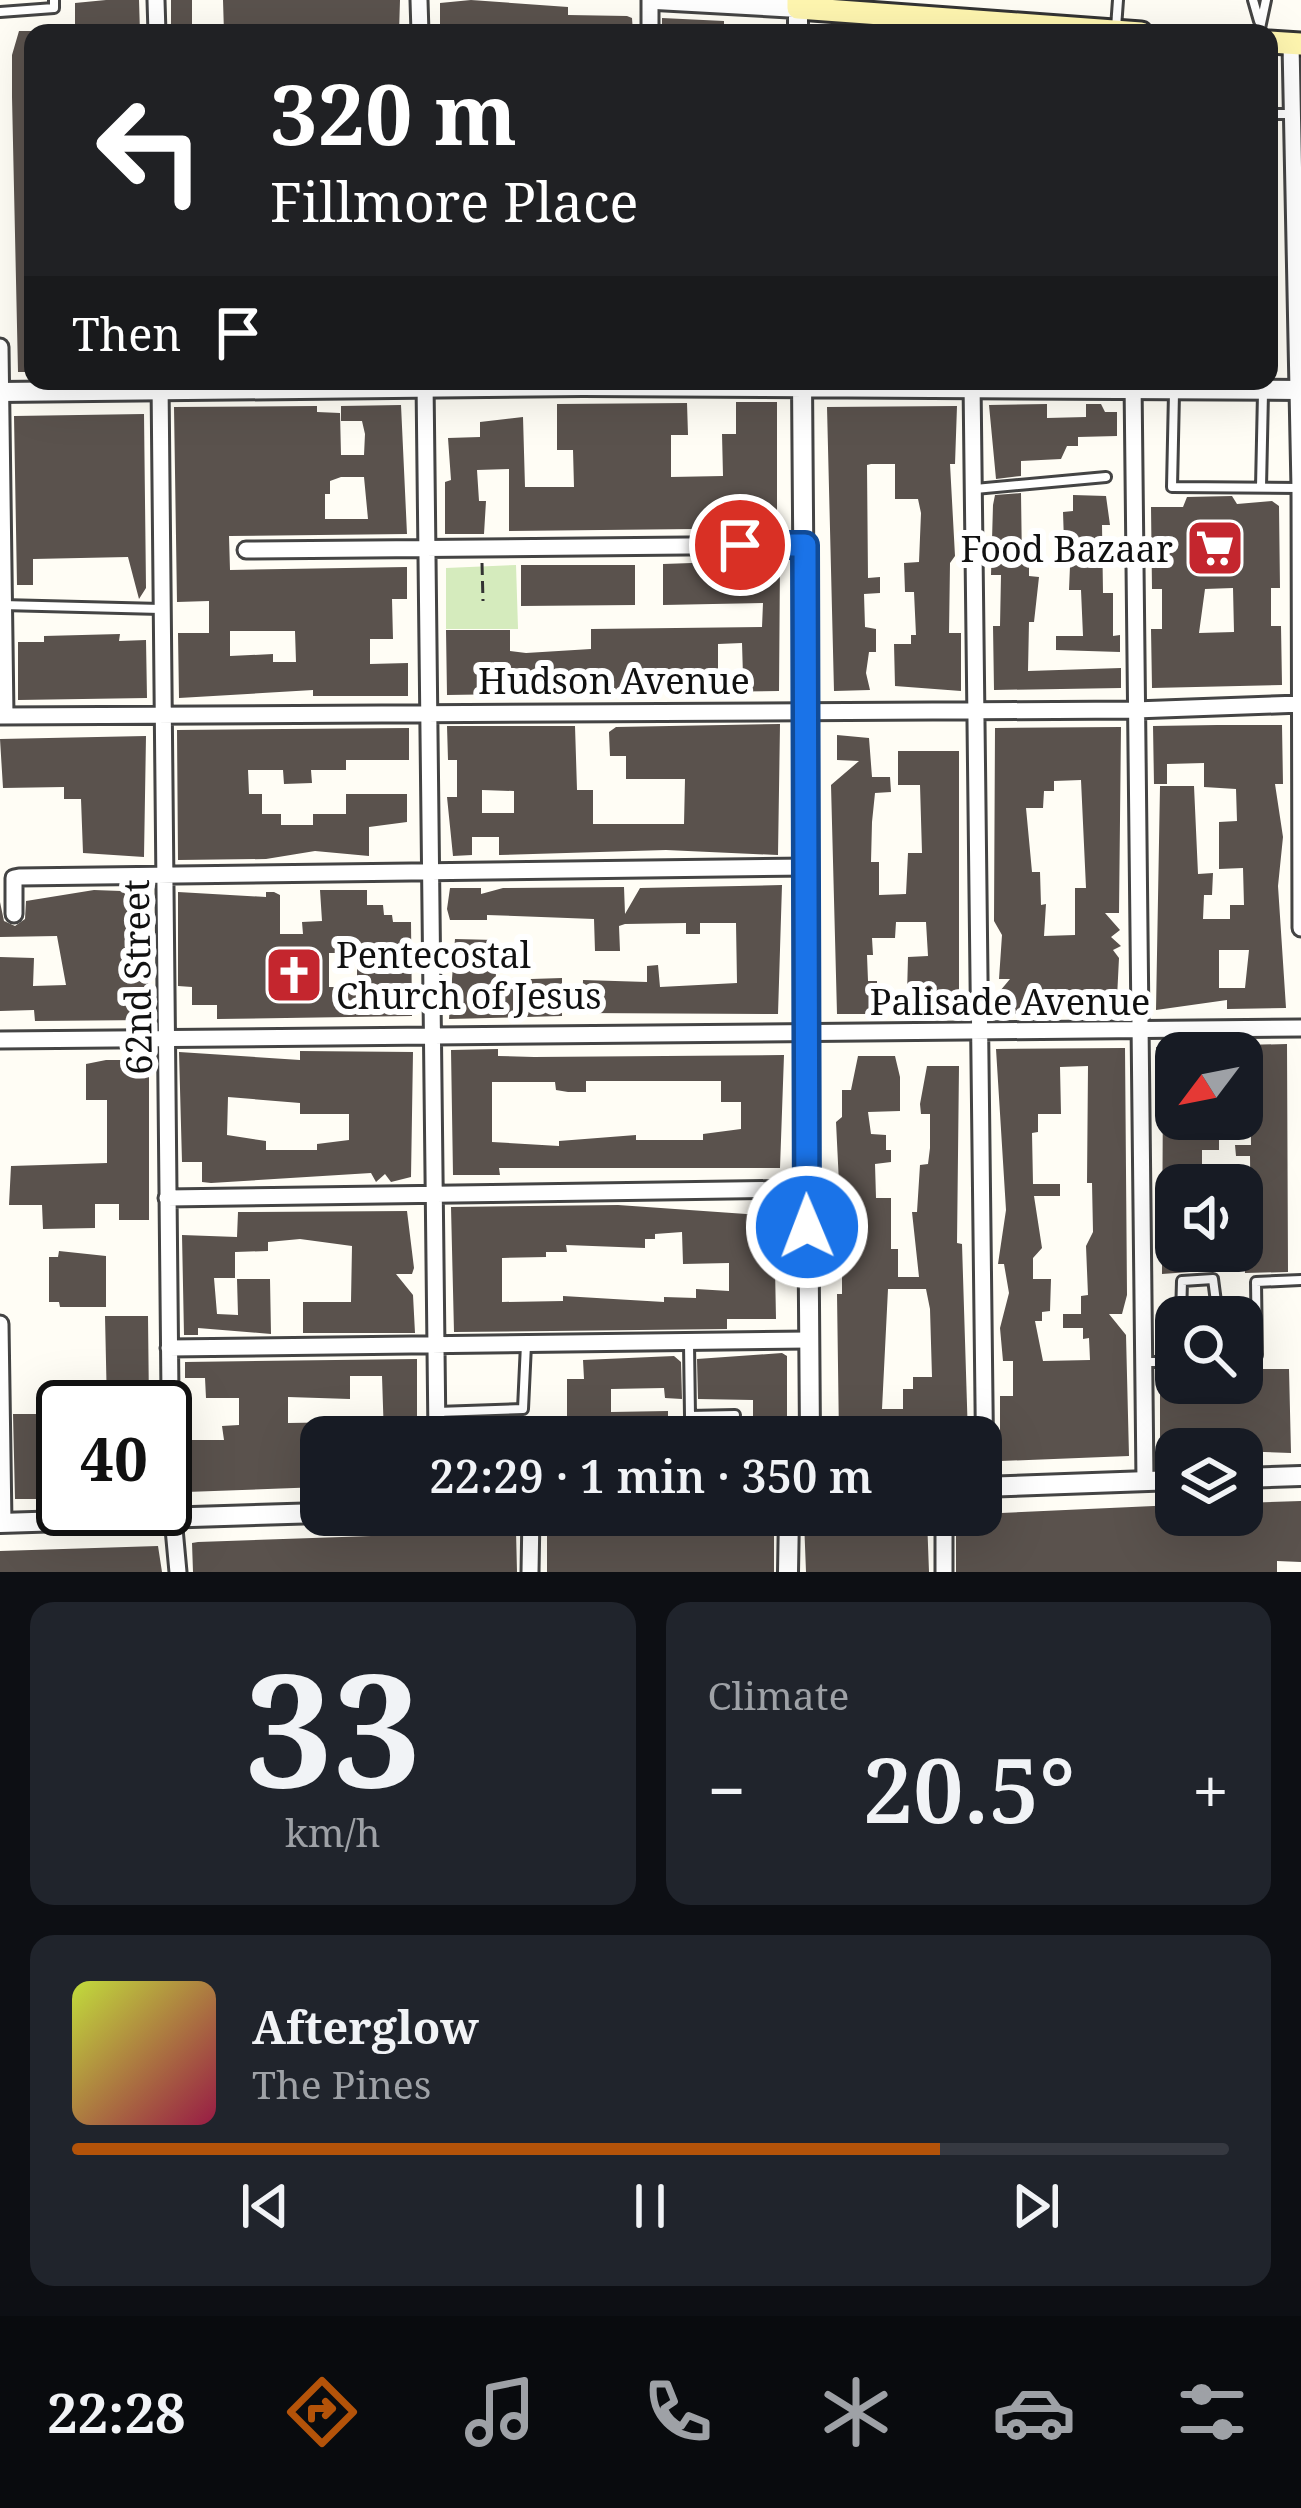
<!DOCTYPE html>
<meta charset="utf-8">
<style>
:root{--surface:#171b24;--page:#20242c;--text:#f1f3f6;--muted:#9ea1a6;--line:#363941;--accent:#b45309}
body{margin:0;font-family:"Noto Serif",serif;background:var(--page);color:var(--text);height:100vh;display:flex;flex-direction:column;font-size:45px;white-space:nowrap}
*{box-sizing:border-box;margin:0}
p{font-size:39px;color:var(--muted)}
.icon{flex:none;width:66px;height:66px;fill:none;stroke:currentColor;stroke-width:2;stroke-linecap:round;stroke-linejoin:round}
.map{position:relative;height:1572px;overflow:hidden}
.panel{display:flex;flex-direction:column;gap:30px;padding:30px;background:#0d0f14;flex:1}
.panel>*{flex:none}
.banner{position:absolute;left:24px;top:24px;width:1254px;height:366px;border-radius:24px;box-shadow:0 12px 48px #0002;background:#202124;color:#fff;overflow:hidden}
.needle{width:78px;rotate:238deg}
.fabs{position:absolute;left:1155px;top:1032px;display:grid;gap:24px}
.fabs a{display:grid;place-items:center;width:108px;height:108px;border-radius:24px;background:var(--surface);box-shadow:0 12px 48px #0002;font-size:60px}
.speed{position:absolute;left:36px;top:1380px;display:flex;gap:24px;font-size:60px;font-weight:700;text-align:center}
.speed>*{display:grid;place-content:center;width:156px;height:156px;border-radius:50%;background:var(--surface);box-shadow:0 12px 48px #0002;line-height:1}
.speed .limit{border:6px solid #111;border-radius:18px;background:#fff;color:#111}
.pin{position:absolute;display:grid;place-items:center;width:102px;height:102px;color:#fff;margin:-51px;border:6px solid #fff;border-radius:50%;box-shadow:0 3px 12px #0007}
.me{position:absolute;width:132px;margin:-66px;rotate:359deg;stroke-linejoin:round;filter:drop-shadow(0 0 9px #0008)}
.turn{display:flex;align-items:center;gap:42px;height:252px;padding:0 48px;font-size:54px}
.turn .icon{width:156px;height:156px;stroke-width:2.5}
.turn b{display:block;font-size:84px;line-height:102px}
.then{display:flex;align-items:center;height:114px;padding:0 48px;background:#0003;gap:24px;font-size:45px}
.big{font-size:90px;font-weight:600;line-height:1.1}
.panel .widget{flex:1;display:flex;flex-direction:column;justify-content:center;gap:18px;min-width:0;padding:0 42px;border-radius:24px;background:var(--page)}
.panel .dial{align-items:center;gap:0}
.dial b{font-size:156px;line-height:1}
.song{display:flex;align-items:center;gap:36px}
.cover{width:144px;height:144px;border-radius:18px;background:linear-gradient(135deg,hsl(70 70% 55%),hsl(340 70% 35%))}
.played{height:12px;border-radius:6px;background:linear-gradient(90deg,var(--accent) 75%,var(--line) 75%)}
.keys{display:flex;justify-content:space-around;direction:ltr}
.heat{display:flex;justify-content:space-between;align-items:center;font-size:66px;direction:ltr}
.panel .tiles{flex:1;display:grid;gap:30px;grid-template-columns:1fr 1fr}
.widget:last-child{grid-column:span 2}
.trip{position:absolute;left:300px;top:1416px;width:702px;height:120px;border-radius:24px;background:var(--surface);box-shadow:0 12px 48px #0002;font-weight:600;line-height:120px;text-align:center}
.dock{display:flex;height:192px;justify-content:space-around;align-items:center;background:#090b0e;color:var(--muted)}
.dock .icon{width:84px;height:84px}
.dock .on{color:var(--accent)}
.dock b{font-size:54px;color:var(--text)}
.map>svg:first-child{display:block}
</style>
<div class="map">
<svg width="1301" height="1572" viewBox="0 0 1301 1572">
<rect width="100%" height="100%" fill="#fffdf5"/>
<path fill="#d5ebbd" d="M516,565L518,629H446V568Z"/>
<path fill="#5a524d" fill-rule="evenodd" d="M106,0H139L140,33H75V3Z
M171,0H192V33H171Z
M223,0H400L399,33H224Z
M471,0L568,7V15L627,16L632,18L633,33H440V3Z
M662,18L724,21V33H662Z
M19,31H33V372H18L12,97V55Z
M736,402H777V528L509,531V469L477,470L479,501H486L484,534H445V482L451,480L448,438L480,437V422L523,417L525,487H574L573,450H557V404L687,403L688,435H671V477L723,476L722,434H736Z
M1047,404V418L1086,417V404H1101L1105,412H1117V436L1078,437V446H1067L1061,459L1021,461V476L996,479L989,405Z
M401,405L407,534L229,536L230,570L407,567V599H392L393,639H370V664L408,663V696H313V690L179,698L178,633H209V601L177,602L174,407L317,406V412L340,413L341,455H364L365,434L362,421H341V406ZM341,477H364L368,519H325V494H330V481ZM230,631H295L296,662H273V654L230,656Z
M957,406L955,464H950L955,556L950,563L949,633H961V691L895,686L894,644H911V635H916L914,592H905L904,563L919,562L921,513L918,499H895V464H871L867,465L868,578L880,577V593L864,594L865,627L876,629V652H869L866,673L870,690L834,691L827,407Z
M144,414L146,588L139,599L128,557L33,559V585H17L14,416Z
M1021,493L1022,564H1029V576L1039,577L1034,622H1029L1028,671L1121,668V688L994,690L993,626H1000L1001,575H991L993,505L995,495Z
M1073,495L1106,496L1110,525H1102L1103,593H1113V636L1120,635V652L1056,650V636H1083L1081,590H1069L1071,542H1064L1063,512L1073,511Z
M1232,496L1237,504L1272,501L1279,506L1280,588H1271V626H1281L1282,685L1152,688L1151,629H1162V589H1152L1151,507H1183L1187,497ZM1233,588L1234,632L1199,633L1205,589Z
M780,560L779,691L583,693L582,688L528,685H511V694L447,695L446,630H510V651L526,653L591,649V629L762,627L763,603L663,605V564ZM742,643L743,676H718V644Z
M521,565H635V605L521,606Z
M120,634L119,641L146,640L147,698L18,700V642H44V636Z
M780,724L778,855L666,850L499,855V837H472V855L453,856L447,797H457V760H448L447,726H575L577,790H593V824H684L685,779H626V756H610L609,732L616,727ZM482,790L514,791V813H482Z
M1217,725H1282L1283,784H1275L1283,837L1278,886L1286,1008L1227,1009V1000L1156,1010L1160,786H1194L1198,874L1213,873L1212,895H1204L1203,919H1230V905H1244L1243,868L1219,869V822L1237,821L1236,789L1204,787V763L1167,764V784H1154L1153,726ZM1219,950H1249L1245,988H1219Z
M1121,727L1119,913H1105L1120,930L1111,937L1121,946L1113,950L1119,958L1117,998L1126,1008H1048L1037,1016L997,1012L995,997L1010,979H999L1002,935L994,921L995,728ZM1081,780L1086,888H1075V935L1044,936L1046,904L1041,905L1040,872H1032L1026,808H1043L1044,791H1054V781Z
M409,728V760H346V770H311L312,783L284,784L283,770H248L249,794H262V814H281V825H313V814H346V794H407V822L369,827V856L315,851L266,859L178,860L177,730Z
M837,735L869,738L872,777H890L891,792L875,793L872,822L871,862H879V895L906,894L908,853H922L920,785H898V751H959V1013H898L899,994H907L908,957L928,956L926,922H896L895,938H872L873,955H867L868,981H877V1014H837L831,785L859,761L837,760Z
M146,736L144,857L83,853L81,799H64V787L3,788L0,739Z
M782,885L778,1014L582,1013L583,980L647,982V966L658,965L660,987L737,983L736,923H700V934H686V923L625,924L619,926L620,951H595L594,919L487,915V920H450L447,909L450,888H481V894L503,888L624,887L625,914L640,888Z
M94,890L148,892L149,925H139L138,976H148L149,1020L35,1021L34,1010L0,1011V957L34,958L33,986L66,985L57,936L0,937V902L4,921L15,926L25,919L26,901Z
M320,890H367V905H383L384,915H392L393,922H411L412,1016L217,1019V1005H192V987L178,986V892L266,897V892H274L280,895V934H303L302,922L322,921ZM329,953H357V987H329Z
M455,939L495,940L496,980L562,978V1016L449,1019Z
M1287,1044L1288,1272L1245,1273L1242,1243H1251L1250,1156H1236L1235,1145H1251L1250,1064H1242V1045Z
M1156,1047H1176V1119H1201V1135H1219V1150H1202V1185H1176V1251H1199L1203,1271L1162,1274L1163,1078H1156Z
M1125,1048L1127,1295L1122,1314H1109L1126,1335L1129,1456L1000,1461V1396H1013V1361H1003L1000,1328L1009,1293L1004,1264H998L1006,1210L996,1049ZM1088,1066L1087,1183H1092L1093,1232L1086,1246L1088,1295L1081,1296V1314H1063V1328H1083V1339L1089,1338L1090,1360L1043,1361L1035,1321H1042V1312L1050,1311L1051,1279H1033V1258L1042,1248L1034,1196H1060V1184H1033L1032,1133L1038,1132V1114H1061L1060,1067Z
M498,1049V1056L534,1057L784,1055L780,1168H499L500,1175H453L451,1050ZM586,1081H721V1102H741V1129L703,1134V1140H636V1135L559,1141V1146L492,1142V1082H555L556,1090L568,1092H586Z
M300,1051L413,1052L411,1177L391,1182L385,1174L376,1182L371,1173L211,1183L202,1182V1162H182L179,1052L300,1060ZM228,1097L300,1103V1114H349V1140L317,1144V1150H266V1141L227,1135Z
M858,1056H895L900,1077V1111L868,1112L871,1134L886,1135V1150H891V1162L875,1164L876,1198H891V1249H898V1277H919L912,1212H917L920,1165L928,1164L930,1148V1114H921L920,1104L927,1066H959L957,1243L962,1244L968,1437H839L837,1294H842V1245L836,1122L842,1117V1090H851ZM888,1289H926L930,1309L932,1377H913V1389H903V1409H882Z
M106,1060H149V1220H119V1204H95V1228L43,1229L42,1205H9L11,1166L107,1163V1100H86V1064Z
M618,1205L774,1216L776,1319H727V1329L454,1332L451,1207ZM682,1232L683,1264L729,1263V1291L696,1289V1298L664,1297V1302L563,1296V1301L502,1302V1258L546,1257V1252H567L566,1245L645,1248V1239H655V1234Z
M407,1211L414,1268L412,1274H396L413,1295L415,1333H303V1302H351L352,1246L300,1239L268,1242V1251L235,1252V1278H214L217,1314L238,1315L237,1279H270L271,1334L198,1328V1335H184L182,1235L237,1237L238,1212Z
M59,1251L106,1256V1307H60L59,1302H49V1257H58Z
M105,1316H148L149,1407H107Z
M782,1353L787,1356V1437H567V1379H584L583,1360L674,1356L681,1362L682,1399L665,1398L664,1388L611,1389V1412L668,1411V1420L689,1424L735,1423L753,1419V1400L698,1399L697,1359Z
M417,1359V1437H384L382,1376H350V1399L288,1397V1423L351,1422L352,1437H321V1487L186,1492L185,1440H224L222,1426L239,1425V1398H206L205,1378H185V1362Z
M1242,1369H1289L1291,1453L1176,1449V1454L1160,1455V1371L1176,1370V1383H1242Z
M13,1414H63V1499H15Z
M1301,1501V1562L1277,1561V1572H956V1515L1176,1505V1515H1242V1503Z
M737,1518L774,1521V1572H547V1530Z
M927,1518L929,1572H806L804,1520Z
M516,1531L517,1572H193L192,1543L198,1542Z
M158,1546L162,1572H0V1551Z"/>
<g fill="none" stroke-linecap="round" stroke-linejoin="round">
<g stroke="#444" stroke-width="14">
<path id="service" d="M1253,0L1259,21
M0,12L54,8V0
M1116,28L1118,0
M1259,33L1266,0
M1269,114H1291
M1174,393L1172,487L1300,488
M1261,487L1263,393
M975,489L1106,477
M2,605L161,609
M1181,1317L1182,1281L1213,1279L1218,1317
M689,1344L690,1416L735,1415
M1242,1360L1257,1355L1256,1282L1301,1280
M1145,1362H1176
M437,1412L523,1409L526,1344"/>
</g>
<g stroke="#444" stroke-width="21">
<path id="minor" d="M156,0L157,33
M419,0L420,33
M650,33V0
M1291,44L1300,488L1301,928
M0,347L5,716
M160,381L171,1496L178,1572
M425,381L437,1437
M972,381L985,1487
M1133,381L1145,1481
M246,550L804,545
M0,716L1135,710L1301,704
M14,914V878L19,877L808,867
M0,1040L1301,1028
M167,1198L807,1189
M0,1324L3,1523
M169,1348L809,1340
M530,1572L531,1515
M944,1572V1515"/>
</g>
<g stroke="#444" stroke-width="24">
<path id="tertiary" d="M656,0L798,8V33
M802,381L810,1437
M0,392L583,386L1301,390
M1242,1478L1301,1476
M981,1487L1176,1480
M0,1523L321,1513
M788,1572L789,1515"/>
</g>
<g stroke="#333" stroke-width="27">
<path id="secondary" d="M798,0V8L1141,33
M1269,42L1301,44"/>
</g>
<path stroke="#333" stroke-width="3" stroke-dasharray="12 6" stroke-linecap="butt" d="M482,563L483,601"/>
<use href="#service" stroke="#fff" stroke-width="8"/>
<use href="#minor" stroke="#fff" stroke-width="15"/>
<use href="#tertiary" stroke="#fff" stroke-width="18"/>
<use href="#secondary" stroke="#fff6b0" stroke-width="21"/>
</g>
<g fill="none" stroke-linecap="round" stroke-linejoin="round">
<g stroke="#114b97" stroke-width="30">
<path id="route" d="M740,545H805L807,1227"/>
</g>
<use href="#route" stroke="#1a73e8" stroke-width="21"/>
</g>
<defs>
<g id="supermarket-square" transform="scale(3)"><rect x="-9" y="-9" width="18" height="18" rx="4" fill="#c4262e" stroke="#fff"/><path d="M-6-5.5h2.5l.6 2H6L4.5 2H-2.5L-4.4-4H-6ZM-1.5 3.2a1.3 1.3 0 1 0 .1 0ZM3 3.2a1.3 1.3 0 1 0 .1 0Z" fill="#fff"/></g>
<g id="church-square" transform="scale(3)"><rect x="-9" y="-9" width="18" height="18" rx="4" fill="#c4262e" stroke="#fff"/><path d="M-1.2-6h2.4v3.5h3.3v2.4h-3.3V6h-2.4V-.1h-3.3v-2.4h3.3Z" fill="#fff"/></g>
</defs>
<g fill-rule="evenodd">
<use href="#supermarket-square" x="1215" y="548"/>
<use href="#church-square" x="294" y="975"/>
</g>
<g text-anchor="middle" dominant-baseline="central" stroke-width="12" stroke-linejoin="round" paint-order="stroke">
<g font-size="36" fill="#111" stroke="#fff" text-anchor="end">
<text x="1173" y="548">Food Bazaar</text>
<text x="336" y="954" text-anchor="start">Pentecostal<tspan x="336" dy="41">Church of Jesus</tspan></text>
</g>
<g font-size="36" fill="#111" stroke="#fff">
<text x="614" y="680">Hudson Avenue</text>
<text transform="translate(137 977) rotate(-91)">62nd Street</text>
<text x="1010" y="1001">Palisade Avenue</text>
</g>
</g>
</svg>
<div class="fabs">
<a><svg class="needle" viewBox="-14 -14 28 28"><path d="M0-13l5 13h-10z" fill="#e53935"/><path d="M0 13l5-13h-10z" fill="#9ea1a6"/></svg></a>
<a><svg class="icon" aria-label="sound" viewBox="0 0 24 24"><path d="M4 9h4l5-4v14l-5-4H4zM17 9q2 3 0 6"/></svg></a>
<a><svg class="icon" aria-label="search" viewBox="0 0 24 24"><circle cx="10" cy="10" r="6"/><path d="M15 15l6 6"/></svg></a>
<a><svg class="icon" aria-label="layers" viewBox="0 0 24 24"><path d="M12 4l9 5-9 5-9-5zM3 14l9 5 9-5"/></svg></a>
</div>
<div class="speed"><div class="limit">40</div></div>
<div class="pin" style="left:740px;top:545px;background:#d93025"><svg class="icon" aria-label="arrive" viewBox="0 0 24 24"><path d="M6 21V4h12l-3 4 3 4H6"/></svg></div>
<svg class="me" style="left:807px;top:1227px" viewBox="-20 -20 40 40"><circle r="17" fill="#1a73e8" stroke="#fff" stroke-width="3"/><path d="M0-11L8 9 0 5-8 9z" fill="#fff"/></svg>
<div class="trip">22:29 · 1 min · 350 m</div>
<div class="banner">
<div class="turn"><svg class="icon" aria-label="left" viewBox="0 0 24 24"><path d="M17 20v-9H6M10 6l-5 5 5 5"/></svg><div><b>320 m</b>Fillmore Place</div></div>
<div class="then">Then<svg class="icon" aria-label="arrive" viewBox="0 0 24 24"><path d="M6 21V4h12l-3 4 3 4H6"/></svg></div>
</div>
</div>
<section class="panel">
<div class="tiles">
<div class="widget dial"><b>33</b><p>km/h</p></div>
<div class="widget"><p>Climate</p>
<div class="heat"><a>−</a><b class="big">20.5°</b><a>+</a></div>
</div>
<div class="widget">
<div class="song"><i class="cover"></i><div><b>Afterglow</b><p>The Pines</p></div></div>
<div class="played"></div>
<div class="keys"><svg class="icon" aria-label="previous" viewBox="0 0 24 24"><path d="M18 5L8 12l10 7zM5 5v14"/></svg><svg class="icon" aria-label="pause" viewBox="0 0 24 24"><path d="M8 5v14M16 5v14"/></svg><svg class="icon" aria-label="next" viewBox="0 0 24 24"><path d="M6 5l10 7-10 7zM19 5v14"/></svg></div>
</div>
</div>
</section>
<nav class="dock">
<b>22:28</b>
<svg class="icon on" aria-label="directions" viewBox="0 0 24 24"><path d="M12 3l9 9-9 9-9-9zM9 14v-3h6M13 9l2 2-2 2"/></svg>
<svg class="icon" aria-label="music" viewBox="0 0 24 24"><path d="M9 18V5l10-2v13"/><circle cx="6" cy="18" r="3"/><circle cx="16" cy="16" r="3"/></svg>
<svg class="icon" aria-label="phone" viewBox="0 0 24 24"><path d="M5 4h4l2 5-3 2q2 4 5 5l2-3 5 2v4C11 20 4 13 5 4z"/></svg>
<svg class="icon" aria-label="climate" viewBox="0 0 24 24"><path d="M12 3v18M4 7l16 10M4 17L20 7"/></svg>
<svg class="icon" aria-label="car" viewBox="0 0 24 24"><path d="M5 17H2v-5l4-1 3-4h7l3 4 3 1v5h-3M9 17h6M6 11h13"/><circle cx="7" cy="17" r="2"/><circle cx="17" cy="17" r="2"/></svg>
<svg class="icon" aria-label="filters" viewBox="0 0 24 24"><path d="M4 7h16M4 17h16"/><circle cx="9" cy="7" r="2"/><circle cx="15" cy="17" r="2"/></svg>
</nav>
